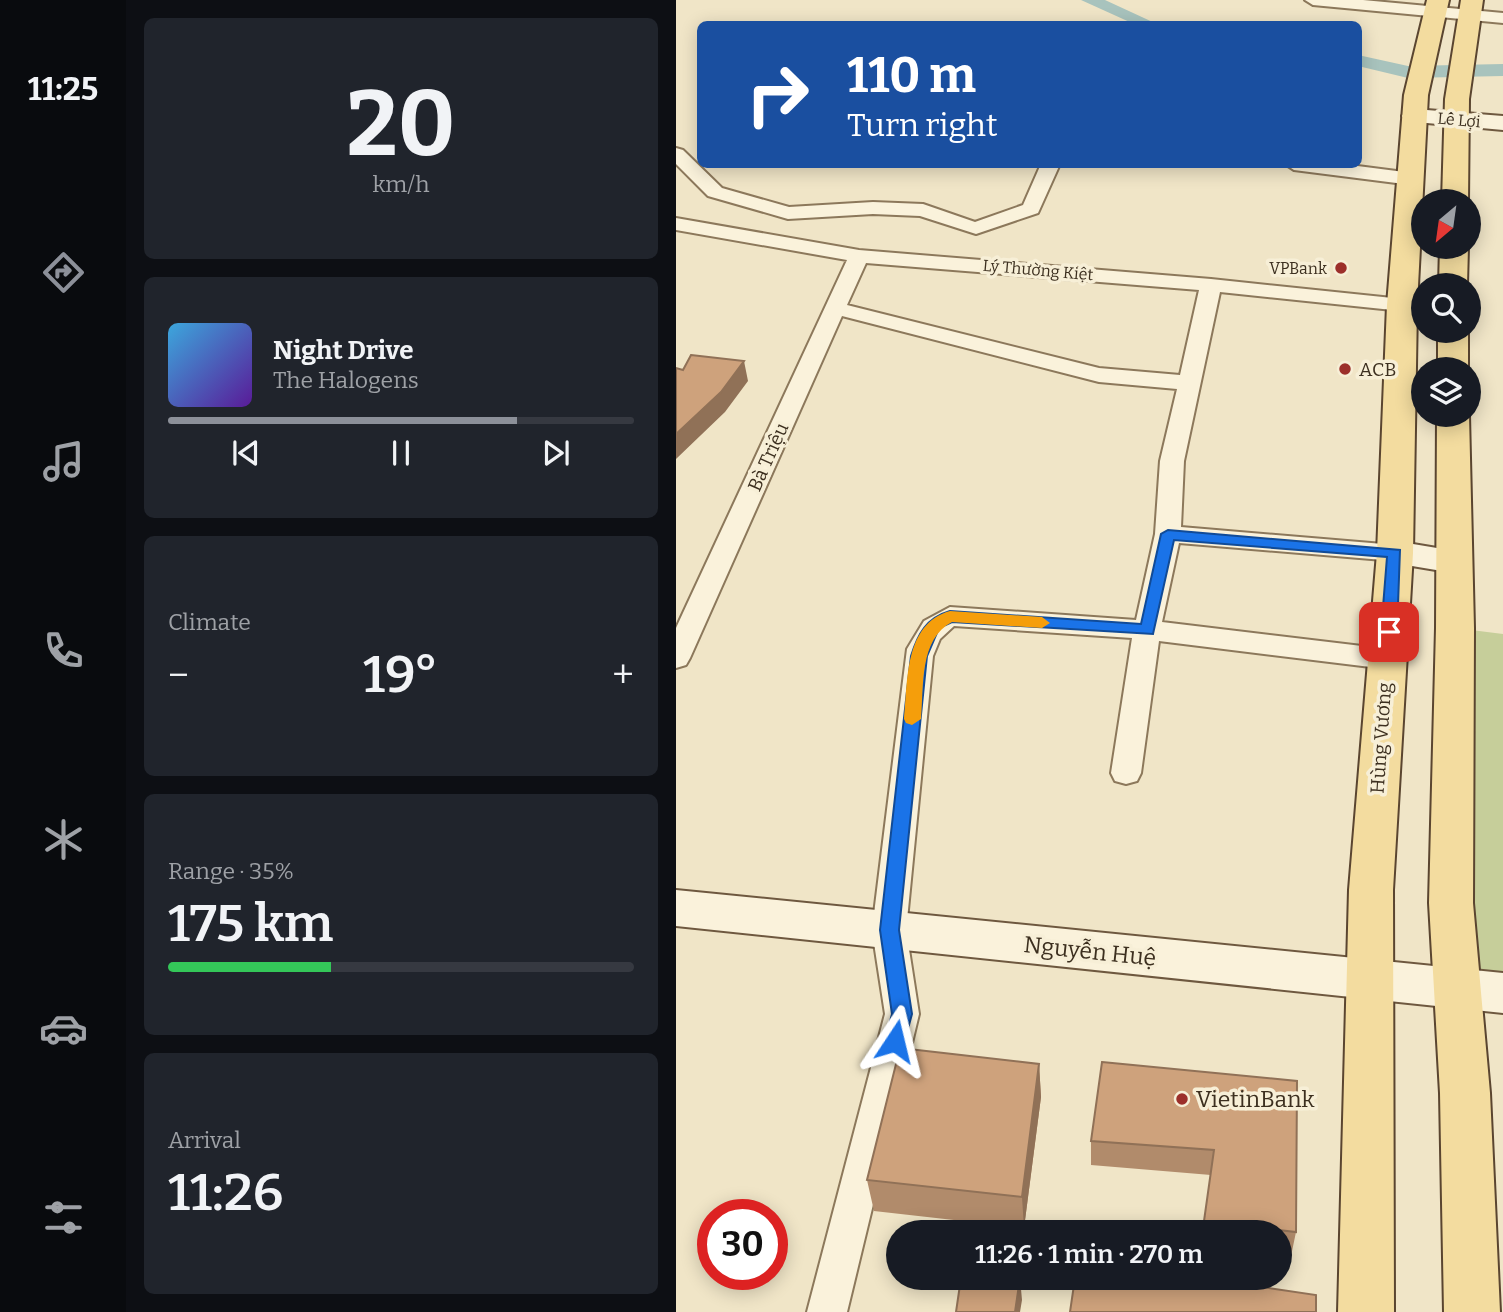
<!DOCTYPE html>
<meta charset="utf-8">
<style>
:root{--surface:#171b24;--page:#20242c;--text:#f1f3f6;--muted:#9ea1a6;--line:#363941;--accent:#8c9099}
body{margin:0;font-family:Bitter,serif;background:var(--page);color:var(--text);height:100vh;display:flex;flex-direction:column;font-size:26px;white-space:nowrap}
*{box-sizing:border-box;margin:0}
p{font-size:23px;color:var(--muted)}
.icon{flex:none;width:38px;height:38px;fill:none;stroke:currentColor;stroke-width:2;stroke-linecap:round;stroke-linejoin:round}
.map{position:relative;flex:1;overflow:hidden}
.details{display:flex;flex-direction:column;gap:18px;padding:18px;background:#0d0f14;width:550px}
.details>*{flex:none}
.top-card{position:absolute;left:21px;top:21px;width:665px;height:147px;border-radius:10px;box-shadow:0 4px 18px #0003;background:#1a4fa0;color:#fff;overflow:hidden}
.needle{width:46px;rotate:209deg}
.tools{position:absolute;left:735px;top:189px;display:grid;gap:14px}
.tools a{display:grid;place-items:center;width:70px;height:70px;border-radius:50%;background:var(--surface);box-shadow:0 4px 18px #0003;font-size:35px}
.speed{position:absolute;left:21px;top:1199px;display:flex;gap:14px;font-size:35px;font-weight:700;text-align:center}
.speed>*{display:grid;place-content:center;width:91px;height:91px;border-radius:50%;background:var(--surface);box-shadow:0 4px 18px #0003;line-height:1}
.speed .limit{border:10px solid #d22;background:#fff;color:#111}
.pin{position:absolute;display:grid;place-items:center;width:60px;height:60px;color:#fff;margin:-30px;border-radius:14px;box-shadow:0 4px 10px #0006}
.me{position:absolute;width:77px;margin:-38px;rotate:10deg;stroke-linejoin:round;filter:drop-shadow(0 0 5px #0008)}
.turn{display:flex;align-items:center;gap:24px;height:147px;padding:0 35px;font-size:32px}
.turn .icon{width:91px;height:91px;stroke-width:2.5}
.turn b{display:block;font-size:49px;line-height:60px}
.big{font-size:52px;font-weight:600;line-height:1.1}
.details .widget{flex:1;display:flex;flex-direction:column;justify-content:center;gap:10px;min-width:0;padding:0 24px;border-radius:10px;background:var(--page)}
.details .dial{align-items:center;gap:0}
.dial b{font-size:91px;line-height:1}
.song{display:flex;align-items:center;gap:21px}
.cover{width:84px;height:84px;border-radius:10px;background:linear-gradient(135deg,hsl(200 70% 55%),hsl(270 70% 35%))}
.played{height:7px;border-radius:4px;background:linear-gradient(90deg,var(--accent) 75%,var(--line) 75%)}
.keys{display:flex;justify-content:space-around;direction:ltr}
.heat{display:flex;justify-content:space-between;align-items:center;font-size:38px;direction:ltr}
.charge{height:10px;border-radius:5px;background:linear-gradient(90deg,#34c759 35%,var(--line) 0)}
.trip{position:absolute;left:210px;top:1220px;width:406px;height:70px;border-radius:35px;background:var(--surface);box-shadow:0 4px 18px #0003;font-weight:600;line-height:70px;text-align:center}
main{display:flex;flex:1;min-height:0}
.menu{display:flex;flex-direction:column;width:126px;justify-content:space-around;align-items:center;background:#090b0e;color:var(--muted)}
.menu .icon{width:49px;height:49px}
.menu .current{color:var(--accent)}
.menu b{font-size:32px;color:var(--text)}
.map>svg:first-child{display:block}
</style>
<main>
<nav class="menu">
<b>11:25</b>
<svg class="icon current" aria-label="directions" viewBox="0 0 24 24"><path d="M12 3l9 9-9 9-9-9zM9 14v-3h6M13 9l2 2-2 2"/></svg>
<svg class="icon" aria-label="music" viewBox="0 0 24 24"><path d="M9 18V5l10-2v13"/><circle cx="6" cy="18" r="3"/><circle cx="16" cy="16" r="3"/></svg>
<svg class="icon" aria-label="phone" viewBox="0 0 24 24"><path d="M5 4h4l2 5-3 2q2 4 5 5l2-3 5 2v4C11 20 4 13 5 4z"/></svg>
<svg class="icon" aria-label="climate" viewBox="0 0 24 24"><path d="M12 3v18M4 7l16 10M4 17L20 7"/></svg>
<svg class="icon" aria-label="car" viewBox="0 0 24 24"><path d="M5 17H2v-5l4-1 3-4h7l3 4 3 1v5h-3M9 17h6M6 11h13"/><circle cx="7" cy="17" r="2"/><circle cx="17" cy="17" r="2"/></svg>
<svg class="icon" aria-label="filters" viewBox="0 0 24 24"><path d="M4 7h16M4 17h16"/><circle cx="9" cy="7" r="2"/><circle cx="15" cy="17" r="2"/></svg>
</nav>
<section class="details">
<div class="widget dial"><b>20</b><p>km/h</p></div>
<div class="widget">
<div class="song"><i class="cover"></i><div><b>Night Drive</b><p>The Halogens</p></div></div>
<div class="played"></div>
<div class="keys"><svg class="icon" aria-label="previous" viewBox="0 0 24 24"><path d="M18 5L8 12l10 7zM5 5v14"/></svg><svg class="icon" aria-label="pause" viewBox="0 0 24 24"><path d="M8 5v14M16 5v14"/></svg><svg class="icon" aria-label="next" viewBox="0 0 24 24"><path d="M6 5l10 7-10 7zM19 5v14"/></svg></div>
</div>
<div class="widget"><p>Climate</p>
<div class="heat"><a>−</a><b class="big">19°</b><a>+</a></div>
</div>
<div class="widget"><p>Range · 35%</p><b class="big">175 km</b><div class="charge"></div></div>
<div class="widget"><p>Arrival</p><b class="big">11:26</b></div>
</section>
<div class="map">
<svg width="828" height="1312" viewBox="0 0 828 1312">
<rect width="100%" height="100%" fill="#f0e5c7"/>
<path fill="#c6ce9a" d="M779,628L827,634V993L783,988Z"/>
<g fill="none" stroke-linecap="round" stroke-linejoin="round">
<path fill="#a8c3bd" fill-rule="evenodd" d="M405,0H429L481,24H458Z
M682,55L732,66L828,64V76L732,78L682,66Z"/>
<g stroke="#8c785b" stroke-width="4">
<path id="street" d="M629,0H687L828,13V23L637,5Z
M0,148L7,150L46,188L113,207L197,202L247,204L299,222L347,205L365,164H384L362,213L300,234L244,216L197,214L112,219L32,196L0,164Z
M609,164H666L736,173L745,179L736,185L618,170Z
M0,218L183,250L535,279L726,299L737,305L726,311L544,292L508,461L505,527L719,545L728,547L732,553L728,559L719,561L503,543L486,622L711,649L721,652L725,659L721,666L711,669L483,641L465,773L461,781L450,784L439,781L435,773L456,638L278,626L264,639L257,656L230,930L243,1014L171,1312H131L209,1014L196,930L231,649L248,621L274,607L460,620L479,534L484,461L501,389L423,382L166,316L14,658L10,665L0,668V628L171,260L0,230ZM190,263L523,290L504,375L423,368L171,305Z"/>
</g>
<g stroke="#6e583f" stroke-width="4">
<path id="secondary" d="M738,109L828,116V130L729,121L726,116L729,111Z
M719,541L791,553L796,561L791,569L778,573L706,561L701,553L706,545Z
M0,890L828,973V1013L0,926Z"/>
</g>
<g stroke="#5a4530" stroke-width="4">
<path id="primary" d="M751,0H773L752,95L741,305L737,553L717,890L718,1312H662L673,890L701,553L711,305L728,95Z
M785,0H807L793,99L792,201H766L769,99Z
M764,247H792L791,285H763Z
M762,331H792V369H762Z
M761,415H793L798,628L797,903L814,1093L824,1312H768L764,1093L753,903L760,628Z"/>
</g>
<use href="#street" fill="#faf2db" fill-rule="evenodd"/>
<use href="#secondary" fill="#faf2db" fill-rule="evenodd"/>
<use href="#primary" fill="#f3dc9f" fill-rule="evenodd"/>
</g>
<path fill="#b18b6b" d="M363,1064L365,1097L348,1228L198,1211L191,1180Z
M621,1081L620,1232L615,1256L604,1254V1232H527L535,1175L415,1165V1141Z"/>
<path fill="#907157" d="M68,361L72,381L49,412L0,459V434Z
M363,1064L365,1097L348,1228L346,1197Z
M344,1278L346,1300L344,1312H339Z"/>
<path fill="#cea27c" stroke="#907157" stroke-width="2" d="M15,355L68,361L45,392L0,434V368L7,370Z
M224,1048L363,1064L346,1197L191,1180Z
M426,1062L621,1081L620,1232L528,1221L538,1150L415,1141Z
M285,1278H344L339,1312H280Z
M399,1278H525L640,1295V1312H394Z"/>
<path fill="#1a73e8" stroke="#114b97" stroke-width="2" d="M492,530L724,550L721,632L713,638L705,632L711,557L498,540L477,634L276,622L263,628L251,656L223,930L236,1014L227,1047L219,1050L212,1047L209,1041L216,1014L204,930L235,656C242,634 250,618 274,611L465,624L485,534Z"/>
<path fill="#f59e0b" d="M274,611L366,617L374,623L366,628L276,622C243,639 248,686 245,719L236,725L230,723L228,719C232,681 228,624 274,611Z"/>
<g fill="#9c2f2a" stroke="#f7efd7" stroke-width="2.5">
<circle cx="665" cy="268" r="7"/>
<circle cx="669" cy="369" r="7"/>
<circle cx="506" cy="1099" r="7"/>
</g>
<g text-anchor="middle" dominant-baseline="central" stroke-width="7" stroke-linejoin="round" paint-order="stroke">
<g font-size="16" fill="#3c2f1f" stroke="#f7efd7">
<text transform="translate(783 120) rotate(5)">Lê Lợi</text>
<text transform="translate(362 270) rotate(5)">Lý Thường Kiệt</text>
</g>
<g font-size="16" fill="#3c2f1f" stroke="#f7efd7" text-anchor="end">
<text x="651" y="268">VPBank</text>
</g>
<g font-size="19" fill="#3c2f1f" stroke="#f7efd7" text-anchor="start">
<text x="683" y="369">ACB</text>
</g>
<g font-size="19" fill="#3c2f1f" stroke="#f7efd7">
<text transform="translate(92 457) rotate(-66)">Bà Triệu</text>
<text transform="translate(705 738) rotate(-86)">Hùng Vương</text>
</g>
<g font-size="23" fill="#3c2f1f" stroke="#f7efd7">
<text transform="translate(414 951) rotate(6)">Nguyễn Huệ</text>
</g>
<g font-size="23" fill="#3c2f1f" stroke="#f7efd7" text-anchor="start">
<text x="520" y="1099">VietinBank</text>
</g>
</g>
</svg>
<div class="tools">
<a><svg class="needle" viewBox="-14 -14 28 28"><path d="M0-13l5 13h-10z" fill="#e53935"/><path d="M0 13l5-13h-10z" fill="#9ea1a6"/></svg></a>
<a><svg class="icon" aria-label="search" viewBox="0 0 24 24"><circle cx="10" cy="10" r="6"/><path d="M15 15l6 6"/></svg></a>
<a><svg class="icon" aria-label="layers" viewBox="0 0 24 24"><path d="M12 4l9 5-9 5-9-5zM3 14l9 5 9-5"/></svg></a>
</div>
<div class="speed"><div class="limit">30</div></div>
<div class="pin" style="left:713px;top:632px;background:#d93025"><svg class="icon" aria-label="arrive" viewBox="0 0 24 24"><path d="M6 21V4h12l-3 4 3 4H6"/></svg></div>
<svg class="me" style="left:219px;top:1041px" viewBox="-20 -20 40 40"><path d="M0-17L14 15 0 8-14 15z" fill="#1a73e8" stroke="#fff" stroke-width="4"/></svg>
<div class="trip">11:26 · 1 min · 270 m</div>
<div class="top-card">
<div class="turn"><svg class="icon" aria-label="right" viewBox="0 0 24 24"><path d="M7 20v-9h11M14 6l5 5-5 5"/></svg><div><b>110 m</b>Turn right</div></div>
</div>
</div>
</main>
